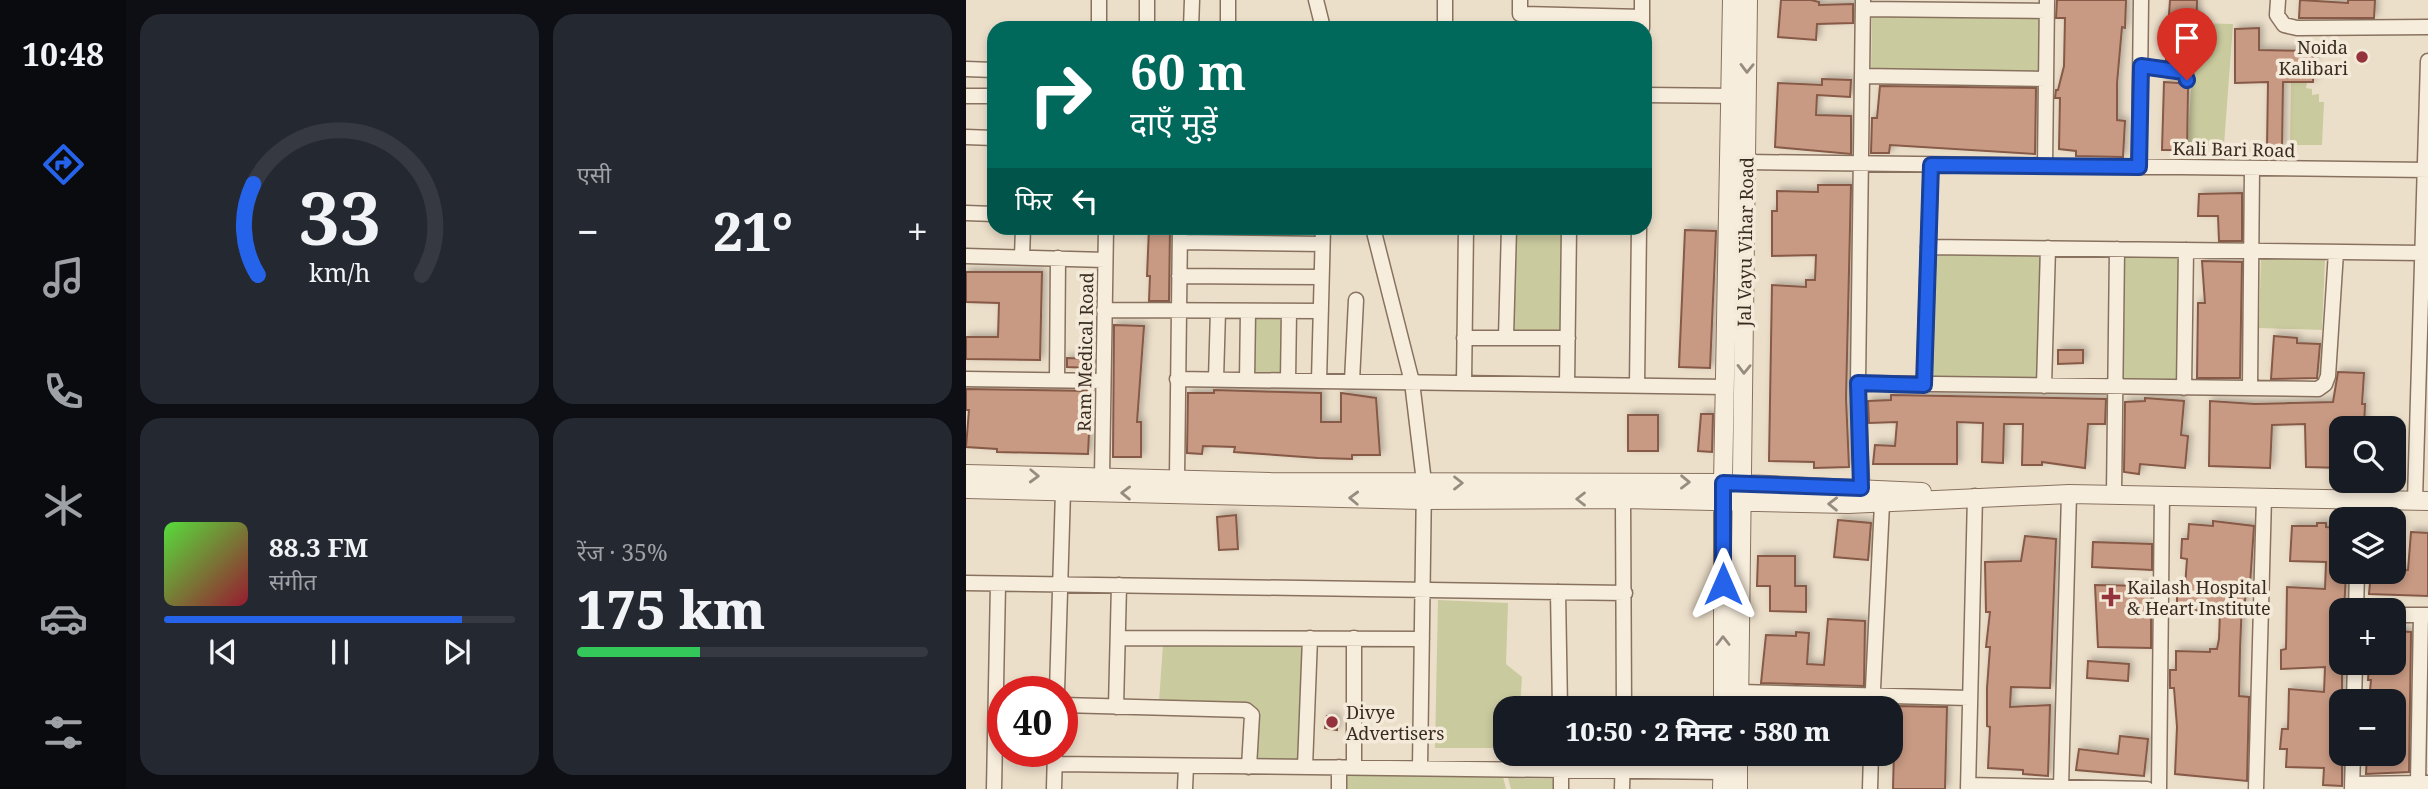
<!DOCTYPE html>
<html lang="hi">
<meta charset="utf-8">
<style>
:root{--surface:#171b24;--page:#242831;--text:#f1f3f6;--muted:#9ea1a6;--line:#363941;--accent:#2563eb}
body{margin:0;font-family:"Noto Serif","Noto Sans Devanagari",serif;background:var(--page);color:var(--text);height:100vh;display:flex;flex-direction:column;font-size:26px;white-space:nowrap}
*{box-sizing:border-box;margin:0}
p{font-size:23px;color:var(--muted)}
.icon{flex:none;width:38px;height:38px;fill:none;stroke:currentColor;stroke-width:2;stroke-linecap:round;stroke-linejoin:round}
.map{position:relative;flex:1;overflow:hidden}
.drawer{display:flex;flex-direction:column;gap:14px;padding:14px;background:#0d0f14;width:840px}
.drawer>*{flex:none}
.guide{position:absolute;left:21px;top:21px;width:665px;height:214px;border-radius:21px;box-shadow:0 4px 10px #0003;background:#00695c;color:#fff;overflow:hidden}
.controls{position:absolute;left:1363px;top:416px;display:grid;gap:14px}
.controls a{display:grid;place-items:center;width:77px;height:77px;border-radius:14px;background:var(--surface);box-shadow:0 4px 10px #0003;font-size:35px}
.speed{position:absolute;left:21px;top:676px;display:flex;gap:14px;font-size:35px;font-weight:700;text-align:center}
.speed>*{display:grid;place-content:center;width:91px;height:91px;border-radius:50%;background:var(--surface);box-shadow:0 4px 10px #0003;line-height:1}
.speed .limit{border:10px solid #d22;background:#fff;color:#111}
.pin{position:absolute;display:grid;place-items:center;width:60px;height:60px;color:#fff;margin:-72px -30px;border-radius:50% 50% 50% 0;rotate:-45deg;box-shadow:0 0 7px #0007}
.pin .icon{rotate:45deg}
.me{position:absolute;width:77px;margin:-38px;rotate:0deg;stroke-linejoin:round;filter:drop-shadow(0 0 5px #0008)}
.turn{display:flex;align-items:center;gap:24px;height:147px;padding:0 28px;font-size:32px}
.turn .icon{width:91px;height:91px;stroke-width:2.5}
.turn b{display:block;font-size:49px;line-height:60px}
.then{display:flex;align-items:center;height:66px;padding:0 28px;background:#0003;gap:14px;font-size:26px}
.big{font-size:52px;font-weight:800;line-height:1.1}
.drawer .card{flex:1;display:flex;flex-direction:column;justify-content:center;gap:10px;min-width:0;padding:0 24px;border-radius:21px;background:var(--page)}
.drawer .dial{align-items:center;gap:0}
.dial svg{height:182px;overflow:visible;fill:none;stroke:var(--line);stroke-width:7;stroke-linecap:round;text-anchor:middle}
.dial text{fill:var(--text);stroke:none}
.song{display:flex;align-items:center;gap:21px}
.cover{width:84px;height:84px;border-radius:10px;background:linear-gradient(135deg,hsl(110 70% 55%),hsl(350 70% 35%))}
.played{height:7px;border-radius:4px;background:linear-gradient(90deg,var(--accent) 85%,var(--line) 85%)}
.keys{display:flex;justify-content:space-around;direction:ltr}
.heat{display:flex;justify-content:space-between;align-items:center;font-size:38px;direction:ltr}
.charge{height:10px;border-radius:5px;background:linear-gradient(90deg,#34c759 35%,var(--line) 0)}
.drawer .tiles{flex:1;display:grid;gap:14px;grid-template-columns:repeat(2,1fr)}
.trip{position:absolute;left:527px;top:696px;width:410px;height:70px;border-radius:21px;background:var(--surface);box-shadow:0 4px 10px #0003;font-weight:800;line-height:70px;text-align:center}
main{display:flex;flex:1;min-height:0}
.menu{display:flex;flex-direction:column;width:126px;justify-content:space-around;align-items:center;background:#090b0e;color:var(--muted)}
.menu .icon{width:49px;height:49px}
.menu .on{color:var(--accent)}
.menu b{font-size:32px;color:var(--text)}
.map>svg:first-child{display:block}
</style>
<main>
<nav class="menu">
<b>10:48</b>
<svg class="icon on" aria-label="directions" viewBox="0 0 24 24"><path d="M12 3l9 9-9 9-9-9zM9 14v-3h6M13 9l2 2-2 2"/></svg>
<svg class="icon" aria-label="music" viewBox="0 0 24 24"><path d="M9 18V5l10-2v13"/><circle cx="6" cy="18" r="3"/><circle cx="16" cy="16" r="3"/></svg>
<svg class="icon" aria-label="phone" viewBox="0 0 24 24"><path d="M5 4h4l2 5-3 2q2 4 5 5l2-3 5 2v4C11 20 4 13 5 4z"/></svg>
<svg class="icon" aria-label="climate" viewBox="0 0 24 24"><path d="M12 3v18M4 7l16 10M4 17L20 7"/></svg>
<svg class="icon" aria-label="car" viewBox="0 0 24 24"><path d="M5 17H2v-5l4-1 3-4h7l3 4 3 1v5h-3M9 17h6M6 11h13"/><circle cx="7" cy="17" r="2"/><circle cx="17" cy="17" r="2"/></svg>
<svg class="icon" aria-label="filters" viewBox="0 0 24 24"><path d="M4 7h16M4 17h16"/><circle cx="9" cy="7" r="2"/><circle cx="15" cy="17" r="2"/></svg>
</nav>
<section class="drawer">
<div class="tiles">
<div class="card dial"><svg viewBox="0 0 100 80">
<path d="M14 69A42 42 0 1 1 86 69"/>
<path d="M14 69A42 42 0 0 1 12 29" stroke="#2563eb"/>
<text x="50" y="56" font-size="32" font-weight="700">33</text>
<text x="50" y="72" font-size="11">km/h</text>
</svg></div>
<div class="card"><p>एसी</p>
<div class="heat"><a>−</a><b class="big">21°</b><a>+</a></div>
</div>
<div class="card">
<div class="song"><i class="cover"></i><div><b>88.3 FM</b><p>संगीत</p></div></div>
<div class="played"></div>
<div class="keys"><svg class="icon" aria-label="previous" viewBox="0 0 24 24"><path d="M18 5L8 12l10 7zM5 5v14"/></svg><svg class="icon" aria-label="pause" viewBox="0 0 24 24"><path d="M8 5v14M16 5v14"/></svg><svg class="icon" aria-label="next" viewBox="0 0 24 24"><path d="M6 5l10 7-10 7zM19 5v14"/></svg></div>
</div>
<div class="card"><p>रेंज · 35%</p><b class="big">175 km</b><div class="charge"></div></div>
</div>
</section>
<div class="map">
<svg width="1462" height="789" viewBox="0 0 1462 789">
<defs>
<filter id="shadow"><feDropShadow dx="3" dy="-3" stdDeviation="3.5" flood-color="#0004"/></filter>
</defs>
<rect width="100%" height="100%" fill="#ecdfca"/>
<path fill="#c9ca9e" d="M906,15L1074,17L1073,74L905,72Z
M1230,23L1267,24L1258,145L1221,146Z
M1325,82H1341L1340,88L1346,89V95L1353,94V102H1358L1356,145H1324Z
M288,228H333V239L288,238Z
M549,228H598L596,332L547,331Z
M969,252L1080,254L1076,379L966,377Z
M1158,255L1214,256L1213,382H1156Z
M1295,257L1359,259L1356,330L1293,328Z
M286,316L318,317V376L285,375Z
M472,600L542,603L540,664L556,677L554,709H539V748H469Z
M338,643L334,761H289L290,707L193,702L197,644Z
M373,767L523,770L537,777L540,789H373Z
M542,778L589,779V789H545Z"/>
<path fill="#c89a83" stroke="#865a47" stroke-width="2" filter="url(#shadow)" d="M815,0H845L853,2V5L887,4V23L851,24L850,40L812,37Z
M1091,0H1160L1159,28L1156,27L1151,83V120L1159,121L1157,157L1110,156V151L1093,149L1094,98H1089L1090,90H1092L1098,66L1099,18H1090Z
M1204,0H1231L1230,43H1220V63L1200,60Z
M1334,0L1382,3V0H1409L1408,18H1333Z
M1293,28V50L1347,51V82H1317L1316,148H1301L1302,82L1269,83V29Z
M856,79L885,80L884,97L851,95L850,115L885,116V154L809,147L812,83L856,85Z
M1198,82L1212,83L1222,89L1221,150H1196Z
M914,86L1070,88L1069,154L924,145L923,153H905L906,118H911Z
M852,185H885L880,398L883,467L848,468V462L803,461L806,285L840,287V280H849L850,255L806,256V211H811V191L852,192Z
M1276,193V241H1253L1252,216H1232L1233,194Z
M183,228H204L203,301H183L184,276H181Z
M719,230L750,231L744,368L713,367Z
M1236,261L1276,262L1274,378H1231L1232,303H1239Z
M0,272H76L74,360L0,359V337H32L33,303L0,302Z
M148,325L178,326L171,422H175V457H147Z
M1308,336L1331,338V343L1354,344L1351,378L1305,379Z
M1092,350H1117V363L1092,364Z
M101,358L124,359V368L101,367Z
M1372,372L1398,373L1396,404H1399L1398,429L1376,428V468L1340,467L1339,424L1306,425L1304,468L1243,466L1244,401L1289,404L1367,402Z
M0,389L125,391L122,454L31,452V449L0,447L3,410H0Z
M248,390L355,393V422H375V393L410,398L414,455H386V459L352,458L268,452L269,447L237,446L236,454L221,453L222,393H248Z
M925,395L1140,399L1139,424H1122L1119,468L1076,462V465H1056L1057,424H1038L1037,463L1016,462L1017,423L991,422V464H907L909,445L929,446L931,422L903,423L902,401L925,400Z
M1179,398L1218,401L1215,435L1222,436L1219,468L1174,464L1173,474L1158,472L1159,402L1179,401Z
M735,414H747L746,452L732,451Z
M662,415H692V451H662Z
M270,515L272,549L253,550L251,517Z
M872,520L905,523L902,560L868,557Z
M1247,521L1288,526L1284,584H1280L1279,602L1276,601L1274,649L1273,696L1283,697L1281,781L1209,774L1211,727L1208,688H1204V670H1210V651L1244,652V649H1251L1253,639L1254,612L1211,609V587H1219L1221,559L1215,558L1216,539H1222L1223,524L1247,526Z
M1351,523H1360V527L1376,528V572L1380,573L1378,611H1376V786L1357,785L1358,768L1320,767L1321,749H1314L1316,729H1322L1323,689L1358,692L1359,667L1315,669V650L1320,649L1321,587L1359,589L1360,562L1324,561L1326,526H1351Z
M1445,532L1462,533V596L1403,594L1405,572L1442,570Z
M1059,536L1090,539L1084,688L1045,687L1044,707L1084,705L1082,776L1057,774V770L1022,768L1024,727L1021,726V688L1024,647H1020L1024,612H1020L1019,562L1055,561Z
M1127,542L1186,544V570L1126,567Z
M792,556H829V586H840V612L804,611V586H791Z
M1129,585L1185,586V648L1132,647Z
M862,619L899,621L898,686L795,683L800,635L830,636V632L843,633L841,664L858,665Z
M1429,631L1445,632L1443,772L1400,774L1401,754H1428L1430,705L1428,702H1403L1405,680H1402L1403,663H1428Z
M1122,661L1163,664L1162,681L1121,678Z
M929,706L981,707L979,789H927Z
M361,716L371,717V730L359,728Z
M1154,736L1182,739L1178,776L1110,770L1113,749L1152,754Z"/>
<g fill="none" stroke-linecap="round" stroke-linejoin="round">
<g stroke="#88725f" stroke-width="17">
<path id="minor" d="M350,0L357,28
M554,0V14L676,17
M1312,0L1311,15L1318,25L1331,28L1462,27
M897,9L1081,11
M133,28V0
M181,28V0
M225,28L226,0
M262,28V0
M479,28V0
M676,28V0
M1175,66L1218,72L1221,80
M0,69L28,70
M897,76L1080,79
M679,95L772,96
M0,96H28
M0,137L28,138
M780,162L1462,170
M1079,166L1081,0
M1173,167L1175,0
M0,213L28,214
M407,228L446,382L458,482L454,768
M214,242L356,244
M962,247L1456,253
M0,256L139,260
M56,257L57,228
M213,276L355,277
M138,310L355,311
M540,337L543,228
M498,338H602
M0,379L137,381
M211,379L760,387
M250,379L252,311
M91,380L92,258
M281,380L282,311
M322,380L323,311
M353,381L357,228
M386,381L390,300
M498,383L500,228
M892,383L1352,389L1359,384L1362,376L1370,252
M601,384L603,228
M671,385L673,228
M958,385L965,165
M1078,386L1082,248
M1218,388L1220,250
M1284,388L1286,168
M136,477L140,228
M211,477L214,228
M896,488L892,383L897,0
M1148,494L1151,249
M657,499L658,709
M1449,500L1462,61
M1392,520L1393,499
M0,583L659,593
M592,592L594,709
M1390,611L1391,572
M1428,615H1462
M152,638L456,639
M91,691L97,491
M773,692L1003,698
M1388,702L1389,663
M96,705L280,710L286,715L283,767
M150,707L153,585
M906,709L916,504
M595,754V789
M89,764L757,772
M339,767L344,638
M388,768V638
M1452,783L1455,615
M1386,784L1461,783
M1002,785L1181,789
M1095,787L1103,494
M28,789L32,584
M88,789L89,751
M219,789L220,766
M373,789V767
M656,789L657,754
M904,789L905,754
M1002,789L1009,496
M1193,789L1196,495
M1290,789L1298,497
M1386,789L1387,754"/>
</g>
<g stroke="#88725f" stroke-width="20">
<path id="tertiary" d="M0,474L304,482L757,483L956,492
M0,489L456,500L657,499L882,504L1103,494L1462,501
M757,709V483L766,0
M773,709L782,0
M756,789L757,754
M772,789V754"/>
</g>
<use href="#minor" stroke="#f7eddd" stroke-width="14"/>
<use href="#tertiary" stroke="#f7eddd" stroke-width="18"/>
</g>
<defs><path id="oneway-chevron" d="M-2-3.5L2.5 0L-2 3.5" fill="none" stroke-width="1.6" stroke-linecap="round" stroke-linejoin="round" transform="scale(1.75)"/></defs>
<g stroke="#988c80">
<use href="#oneway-chevron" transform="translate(781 68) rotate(91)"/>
<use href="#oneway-chevron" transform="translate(778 369) rotate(91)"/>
<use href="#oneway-chevron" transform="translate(68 476) rotate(2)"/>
<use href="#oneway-chevron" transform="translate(719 482) rotate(1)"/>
<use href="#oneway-chevron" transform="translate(492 483)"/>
<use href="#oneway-chevron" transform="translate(160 493) rotate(-179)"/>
<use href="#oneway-chevron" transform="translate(388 498) rotate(-178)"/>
<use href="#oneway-chevron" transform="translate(615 499) rotate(180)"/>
<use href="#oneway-chevron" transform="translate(867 504) rotate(-179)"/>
<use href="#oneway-chevron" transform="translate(757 641) rotate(-90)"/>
</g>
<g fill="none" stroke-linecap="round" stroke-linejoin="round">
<g stroke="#184099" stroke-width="18">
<path id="route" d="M757,584V483L895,488L892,383L958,385L965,165L1173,167L1175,66L1218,72L1221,80"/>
</g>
<use href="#route" stroke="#2563eb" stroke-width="12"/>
</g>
<g fill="#94333b" stroke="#f4ead9" stroke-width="2.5">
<circle cx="1396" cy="57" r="7"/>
<path d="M1141.5 586.5h7v7h7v7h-7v7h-7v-7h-7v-7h7z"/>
<circle cx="366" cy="722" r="7"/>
</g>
<g text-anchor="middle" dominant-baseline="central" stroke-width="7" stroke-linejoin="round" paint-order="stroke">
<g font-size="18" fill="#3a2b22" stroke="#f4ead9" text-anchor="start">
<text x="1382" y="47" text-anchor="end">Noida<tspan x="1382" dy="21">Kalibari</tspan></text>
<text x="1161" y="587">Kailash Hospital<tspan x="1161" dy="21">&amp; Heart Institute</tspan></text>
<text x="380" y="712">Divye<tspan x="380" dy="21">Advertisers</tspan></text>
</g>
<g font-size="18" fill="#3a2b22" stroke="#f4ead9">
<text transform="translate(1268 149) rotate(1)">Kali Bari Road</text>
<text transform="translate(779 242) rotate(-89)">Jal Vayu Vihar Road</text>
<text transform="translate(119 352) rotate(-89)">Ram Medical Road</text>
</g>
</g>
</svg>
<div class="controls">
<a><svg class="icon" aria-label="search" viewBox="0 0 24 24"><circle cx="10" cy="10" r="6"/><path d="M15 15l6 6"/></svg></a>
<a><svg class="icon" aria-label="layers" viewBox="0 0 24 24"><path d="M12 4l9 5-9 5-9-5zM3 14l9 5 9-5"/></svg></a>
<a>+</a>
<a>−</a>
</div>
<div class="speed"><div class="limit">40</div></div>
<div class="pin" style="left:1221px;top:80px;background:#d93025"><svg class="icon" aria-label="arrive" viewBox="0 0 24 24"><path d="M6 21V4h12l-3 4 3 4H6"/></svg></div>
<svg class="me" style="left:757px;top:584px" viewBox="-20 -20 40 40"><path d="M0-17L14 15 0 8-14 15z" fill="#2563eb" stroke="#fff" stroke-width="4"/></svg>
<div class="trip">10:50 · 2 मिनट · 580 m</div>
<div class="guide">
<div class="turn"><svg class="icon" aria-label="right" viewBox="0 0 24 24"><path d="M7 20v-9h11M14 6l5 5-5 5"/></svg><div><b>60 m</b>दाएँ मुड़ें</div></div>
<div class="then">फिर<svg class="icon" aria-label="left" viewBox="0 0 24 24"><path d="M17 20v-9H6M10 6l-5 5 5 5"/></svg></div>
</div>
</div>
</main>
